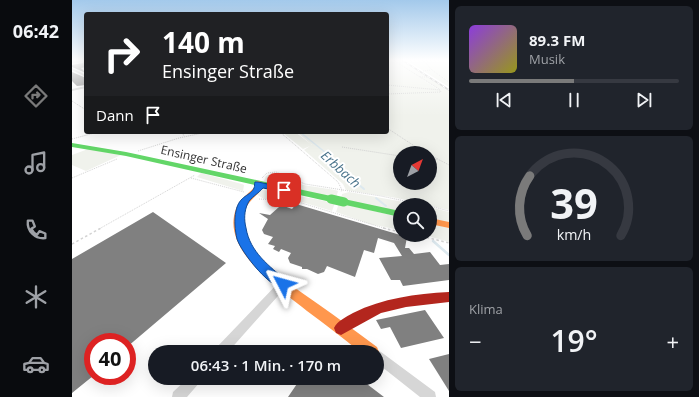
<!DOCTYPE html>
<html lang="de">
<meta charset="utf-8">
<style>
:root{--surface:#171b24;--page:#20242c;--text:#f1f3f6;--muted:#9ea1a6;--line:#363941;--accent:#7a7a7a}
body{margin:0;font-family:"Open Sans",sans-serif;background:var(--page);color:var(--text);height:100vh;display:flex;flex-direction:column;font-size:15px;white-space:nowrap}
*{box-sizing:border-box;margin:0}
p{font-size:13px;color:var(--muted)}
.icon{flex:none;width:22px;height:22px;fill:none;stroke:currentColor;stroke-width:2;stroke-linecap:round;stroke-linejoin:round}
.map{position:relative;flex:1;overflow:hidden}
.panel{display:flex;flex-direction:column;gap:6px;padding:6px;background:#0d0f14;width:250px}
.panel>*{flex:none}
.banner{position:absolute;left:12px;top:12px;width:305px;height:122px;border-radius:4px;box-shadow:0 4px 16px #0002;background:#202124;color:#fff;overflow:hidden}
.needle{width:26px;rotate:41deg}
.fabs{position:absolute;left:321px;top:146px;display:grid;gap:8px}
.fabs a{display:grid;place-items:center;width:44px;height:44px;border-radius:50%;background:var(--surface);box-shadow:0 4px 16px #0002;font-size:20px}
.speed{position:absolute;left:12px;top:333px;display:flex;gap:8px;font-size:20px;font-weight:700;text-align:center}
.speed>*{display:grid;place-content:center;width:52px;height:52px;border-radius:50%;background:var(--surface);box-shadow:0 4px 16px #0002;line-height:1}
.speed .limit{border:6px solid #d22;background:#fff;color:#111}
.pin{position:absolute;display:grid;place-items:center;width:34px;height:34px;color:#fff;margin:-17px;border-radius:8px;box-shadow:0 2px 6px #0006}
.me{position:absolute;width:44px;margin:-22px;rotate:309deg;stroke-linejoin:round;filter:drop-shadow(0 0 3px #0008)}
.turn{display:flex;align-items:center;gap:14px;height:84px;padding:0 12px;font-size:18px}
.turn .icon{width:52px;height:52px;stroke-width:2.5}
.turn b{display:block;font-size:28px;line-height:34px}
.then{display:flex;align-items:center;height:38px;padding:0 12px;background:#0003;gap:8px;font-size:15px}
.big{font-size:30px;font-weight:600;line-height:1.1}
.panel .tile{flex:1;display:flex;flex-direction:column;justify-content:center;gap:6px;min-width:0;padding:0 14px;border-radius:6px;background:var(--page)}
.panel .dial{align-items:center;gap:0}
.dial svg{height:104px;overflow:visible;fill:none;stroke:var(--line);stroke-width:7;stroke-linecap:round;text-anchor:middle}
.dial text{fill:var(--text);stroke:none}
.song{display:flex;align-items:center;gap:12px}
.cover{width:48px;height:48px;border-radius:6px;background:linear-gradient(135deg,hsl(270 70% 55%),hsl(60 70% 35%))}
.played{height:4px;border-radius:2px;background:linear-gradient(90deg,var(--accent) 50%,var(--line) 50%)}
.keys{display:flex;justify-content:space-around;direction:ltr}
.heat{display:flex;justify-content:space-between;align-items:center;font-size:22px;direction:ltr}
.trip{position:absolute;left:76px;top:345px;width:236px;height:40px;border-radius:20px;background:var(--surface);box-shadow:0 4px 16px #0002;font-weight:600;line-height:40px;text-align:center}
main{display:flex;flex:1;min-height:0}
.tabs{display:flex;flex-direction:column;width:72px;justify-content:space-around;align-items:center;background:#090b0e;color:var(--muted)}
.tabs .icon{width:28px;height:28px}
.tabs .on{color:var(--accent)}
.tabs b{font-size:18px;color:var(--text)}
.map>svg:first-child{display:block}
</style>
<main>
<nav class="tabs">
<b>06:42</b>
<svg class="icon on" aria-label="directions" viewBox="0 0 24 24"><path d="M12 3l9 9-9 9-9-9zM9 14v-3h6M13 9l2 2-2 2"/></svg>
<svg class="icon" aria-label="music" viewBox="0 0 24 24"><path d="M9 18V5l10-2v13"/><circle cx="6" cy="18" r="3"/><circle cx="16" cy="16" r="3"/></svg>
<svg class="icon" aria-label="phone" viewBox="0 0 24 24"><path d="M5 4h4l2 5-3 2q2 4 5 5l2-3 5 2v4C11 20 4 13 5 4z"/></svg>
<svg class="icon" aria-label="climate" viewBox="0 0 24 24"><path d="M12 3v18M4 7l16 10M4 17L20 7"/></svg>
<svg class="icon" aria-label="car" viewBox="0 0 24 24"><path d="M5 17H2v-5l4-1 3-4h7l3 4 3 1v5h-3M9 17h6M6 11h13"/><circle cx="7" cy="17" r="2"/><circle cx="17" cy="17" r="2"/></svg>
</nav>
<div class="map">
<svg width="377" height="397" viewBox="0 0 377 397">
<rect width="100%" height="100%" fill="#fff"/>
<path fill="#f0f2ec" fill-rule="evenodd" d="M315,60C327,60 355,84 368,90L321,60H328L377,91V210L325,198L274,190L271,184L232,150L238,146L231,149L210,132H223L240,145L225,132H315ZM328,153H358V183H328Z
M334,60H377V81L357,68L377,82V87Z
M16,149L49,155L14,171L0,165V155Z
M129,173L170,184L172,185L171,191L125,177Z
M199,174L208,175L231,185L263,190L266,191L264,198L194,182L192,181L194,176Z
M190,190L201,191L263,203L260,211L223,200L192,199L184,194Z
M277,192L348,205H328V212L269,199L270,194Z
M267,203L328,217V230L298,224L264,212Z
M358,207L377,212V223L358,218Z
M358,223L377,228V242L352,235H358Z"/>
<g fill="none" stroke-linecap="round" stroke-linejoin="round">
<path stroke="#dde9ef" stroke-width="1.5" d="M228,132L254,153L258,161L270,171"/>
<path stroke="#dde9ef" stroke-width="2" d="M269,170L292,189
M304,198L314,206"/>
<path stroke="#dde9ef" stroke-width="2.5" d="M361,241L377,255"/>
</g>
<path fill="#808080" d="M12,60H14V67L9,68L14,73L0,67V65L11,63Z
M0,72L14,78V85L5,86L0,81Z
M224,204L335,237L333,248H337L342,254L358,252L368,265L377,264V280L331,286L328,280H319L307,258L330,256L322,243L306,238L302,253L292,250L283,277L255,266L252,272L246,274L235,269H230V267L218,263L216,258L219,253L209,249L207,252L201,249L203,246L196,244L201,237L192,234L190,230L196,219L187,213L198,215L207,207L212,206L220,209Z
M81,212L154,263L55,347V342H21V376L0,393V259Z
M353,310L372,338L329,348L318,327L309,329L304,320Z
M377,354V391L357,359Z
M229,378H287L312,397H216Z"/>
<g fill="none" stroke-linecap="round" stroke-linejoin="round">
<path stroke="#d3d3d3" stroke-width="1" stroke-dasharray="1 1" stroke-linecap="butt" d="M351,60L360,70L377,82
M351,71L359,70
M348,77H355
M315,85L368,90
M315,94L369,92L367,89L321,60
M0,101L14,110
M315,128L353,153
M110,132L112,136
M208,132L266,182L270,190L269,192
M0,139L26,132
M270,147L328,156
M66,151L107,138L135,132
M358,155L377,165
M358,159H365
M0,178L45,159
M119,178L172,192
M190,178L195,173L204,172L233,184L309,196L352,205
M187,199L223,201L315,229
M358,206L377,211
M27,229L123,175"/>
<path stroke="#d3d3d3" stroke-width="1.5" stroke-dasharray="2.5 2.5" stroke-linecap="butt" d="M311,228L328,232
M345,235L377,243
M0,244L29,228"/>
<path fill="#d6d6d6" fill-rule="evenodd" d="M10,60V62L0,63V61Z
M0,68L14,75V77L0,70Z
M14,86V88L0,91V89Z
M211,280L214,281L216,284L214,287L156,352H142L144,348L208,281Z
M305,350L309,352L363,392L364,397H348L305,363V352H301Z
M116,378H130L128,382L115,397H100L101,392Z"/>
<path fill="#63d668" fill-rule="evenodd" d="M0,143L54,152L259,196L264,199L259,202L54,156L0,147Z
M272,199L328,211V217L269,204L267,202L269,200Z"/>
<path fill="#ff974d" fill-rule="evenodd" d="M186,181L189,182L191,188C183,198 173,203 171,217C168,255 220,285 246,304C266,318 285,332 305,347L307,352L305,357V352H288C271,338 253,324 235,311C210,291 155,255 162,216C164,203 173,196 183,187V182Z
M358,218L377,222V228L358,224Z"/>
<path fill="#b3261e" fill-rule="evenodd" d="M377,292V302L334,307L309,313L269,335L264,333L262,328C265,321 274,317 281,313C311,298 343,294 377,292Z"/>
<g stroke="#bebebe" stroke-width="1.5">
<path id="rail" d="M330,60L377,90"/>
</g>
<use href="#rail" stroke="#fff" stroke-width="1" stroke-dasharray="3" stroke-linecap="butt"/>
<path stroke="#63d668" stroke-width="9" d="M259,199L272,202"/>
</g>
<linearGradient id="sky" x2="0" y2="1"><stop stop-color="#a3c9eb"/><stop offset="0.52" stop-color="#fff"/><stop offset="1" stop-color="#fff" stop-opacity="0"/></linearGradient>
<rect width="377" height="116" fill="url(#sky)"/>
<path fill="#1a73e8" stroke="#114b97" d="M183,182H186L215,188L216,190L212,192L191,188C187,193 178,198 176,203C172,211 172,220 174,228C178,252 197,266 215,281L217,284L215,288C201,293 169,252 165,239C163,230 162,220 164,211C167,195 179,196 182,188C183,186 182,184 183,182Z"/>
<g text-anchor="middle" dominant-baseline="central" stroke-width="4" stroke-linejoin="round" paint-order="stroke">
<g font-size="12" fill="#323232" stroke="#fff">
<text transform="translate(132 159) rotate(13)">Ensinger Straße</text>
</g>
<g font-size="13" font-style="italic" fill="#49738b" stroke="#fff">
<text transform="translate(269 169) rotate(42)">Erbbach</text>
</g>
</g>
</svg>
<div class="fabs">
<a><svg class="needle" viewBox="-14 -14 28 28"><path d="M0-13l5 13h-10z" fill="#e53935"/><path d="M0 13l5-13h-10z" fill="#9ea1a6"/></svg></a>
<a><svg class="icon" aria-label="search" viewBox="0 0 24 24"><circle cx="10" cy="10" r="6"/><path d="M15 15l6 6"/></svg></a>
</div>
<div class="speed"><div class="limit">40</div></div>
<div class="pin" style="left:212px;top:190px;background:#d93025"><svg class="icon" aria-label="arrive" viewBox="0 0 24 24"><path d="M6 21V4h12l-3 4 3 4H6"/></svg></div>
<svg class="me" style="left:211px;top:284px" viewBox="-20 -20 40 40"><path d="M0-17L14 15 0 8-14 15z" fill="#1a73e8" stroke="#fff" stroke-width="4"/></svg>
<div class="trip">06:43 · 1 Min. · 170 m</div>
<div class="banner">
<div class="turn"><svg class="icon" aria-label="right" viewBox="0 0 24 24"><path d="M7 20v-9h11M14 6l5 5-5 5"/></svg><div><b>140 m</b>Ensinger Straße</div></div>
<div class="then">Dann<svg class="icon" aria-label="arrive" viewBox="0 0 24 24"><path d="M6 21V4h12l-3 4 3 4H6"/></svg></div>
</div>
</div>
<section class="panel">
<div class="tile">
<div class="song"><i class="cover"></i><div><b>89.3 FM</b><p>Musik</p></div></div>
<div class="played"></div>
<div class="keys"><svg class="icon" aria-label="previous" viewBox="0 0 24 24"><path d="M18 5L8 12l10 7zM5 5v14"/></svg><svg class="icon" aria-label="pause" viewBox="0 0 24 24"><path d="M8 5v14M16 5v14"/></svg><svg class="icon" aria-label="next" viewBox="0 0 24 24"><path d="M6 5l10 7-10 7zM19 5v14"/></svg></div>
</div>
<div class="tile dial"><svg viewBox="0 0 100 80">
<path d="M14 69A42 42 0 1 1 86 69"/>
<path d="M14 69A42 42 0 0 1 16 23" stroke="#7a7a7a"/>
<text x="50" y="56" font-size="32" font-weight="700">39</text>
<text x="50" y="72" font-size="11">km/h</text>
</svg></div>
<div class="tile"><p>Klima</p>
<div class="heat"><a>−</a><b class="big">19°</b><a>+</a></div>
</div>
</section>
</main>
